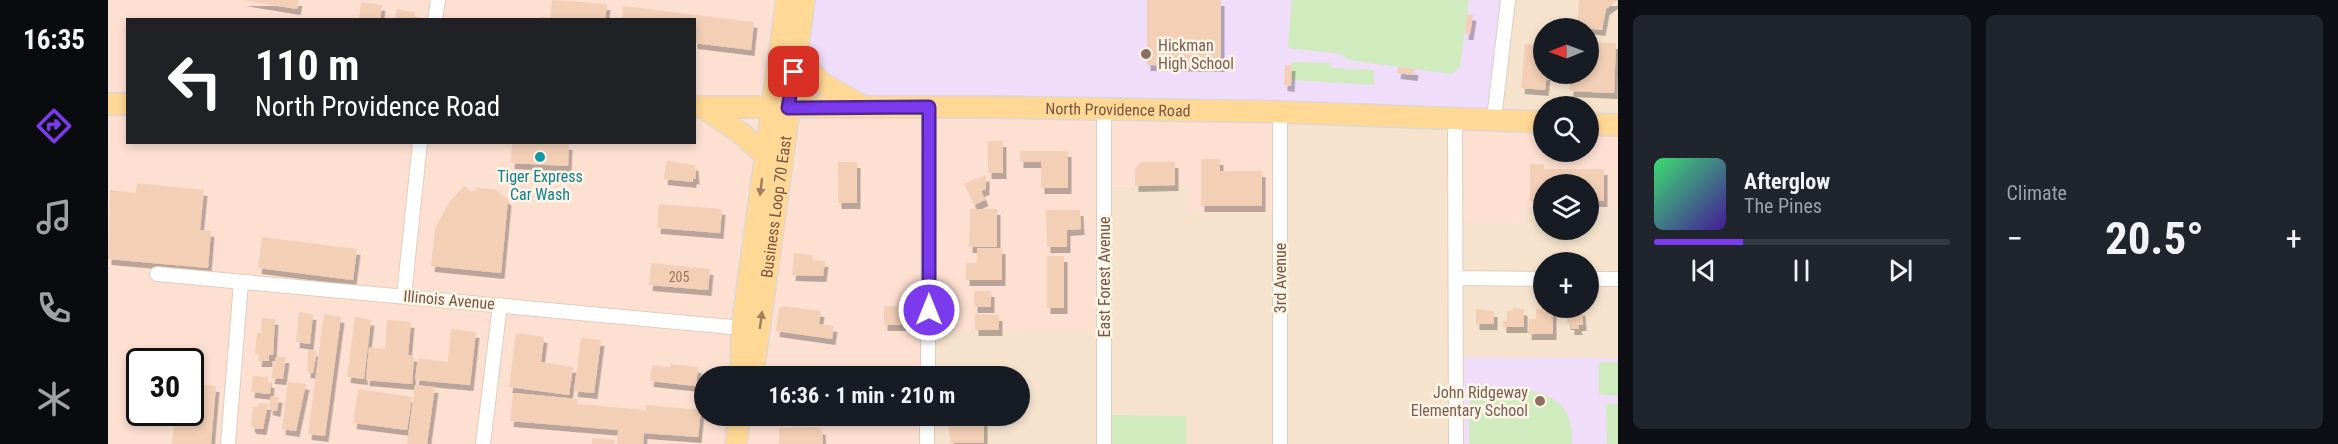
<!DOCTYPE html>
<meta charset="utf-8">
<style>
:root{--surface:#171b24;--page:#20242c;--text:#f1f3f6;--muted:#9ea1a6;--line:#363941;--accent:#7c3aed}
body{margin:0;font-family:"Roboto Condensed",sans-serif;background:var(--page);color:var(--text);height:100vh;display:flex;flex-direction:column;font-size:22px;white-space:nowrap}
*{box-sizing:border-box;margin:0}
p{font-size:20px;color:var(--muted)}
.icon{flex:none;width:33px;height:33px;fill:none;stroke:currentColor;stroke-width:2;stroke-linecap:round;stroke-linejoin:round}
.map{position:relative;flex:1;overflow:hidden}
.side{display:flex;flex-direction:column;gap:15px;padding:15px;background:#0d0f14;width:720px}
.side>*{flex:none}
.hud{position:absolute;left:18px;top:18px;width:570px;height:126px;border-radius:0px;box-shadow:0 3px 9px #0003;background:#202124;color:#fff;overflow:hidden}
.needle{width:39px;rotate:269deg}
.fabs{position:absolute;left:1425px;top:18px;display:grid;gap:12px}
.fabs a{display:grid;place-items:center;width:66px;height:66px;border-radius:50%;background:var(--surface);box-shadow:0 3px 9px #0003;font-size:30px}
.speed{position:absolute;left:18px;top:348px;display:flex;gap:12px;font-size:30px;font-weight:700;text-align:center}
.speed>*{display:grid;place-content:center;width:78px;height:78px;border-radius:50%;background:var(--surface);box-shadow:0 3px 9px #0003;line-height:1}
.speed .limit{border:3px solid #111;border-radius:9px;background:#fff;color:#111}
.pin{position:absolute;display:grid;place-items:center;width:51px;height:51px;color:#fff;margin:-26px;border-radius:12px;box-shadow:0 3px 9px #0006}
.me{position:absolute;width:66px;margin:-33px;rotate:0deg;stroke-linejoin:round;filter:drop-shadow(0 0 4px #0008)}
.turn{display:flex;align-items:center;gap:21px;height:126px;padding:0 30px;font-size:27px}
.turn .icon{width:78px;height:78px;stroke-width:2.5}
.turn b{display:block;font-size:42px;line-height:51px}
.big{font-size:45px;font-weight:700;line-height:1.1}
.side .tile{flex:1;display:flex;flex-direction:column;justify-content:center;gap:9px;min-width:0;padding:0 21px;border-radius:9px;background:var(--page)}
.song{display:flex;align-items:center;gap:18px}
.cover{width:72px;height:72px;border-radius:9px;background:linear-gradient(135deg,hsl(140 70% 55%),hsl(260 70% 35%))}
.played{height:6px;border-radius:3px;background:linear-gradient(90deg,var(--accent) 30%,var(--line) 30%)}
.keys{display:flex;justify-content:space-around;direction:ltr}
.heat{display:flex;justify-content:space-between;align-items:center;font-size:33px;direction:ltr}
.side .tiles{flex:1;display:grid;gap:15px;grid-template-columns:repeat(2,1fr)}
.trip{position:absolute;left:586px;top:366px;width:336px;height:60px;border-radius:30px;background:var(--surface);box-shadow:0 3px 9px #0003;font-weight:700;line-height:60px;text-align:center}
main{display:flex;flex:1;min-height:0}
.tabs{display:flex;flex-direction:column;width:108px;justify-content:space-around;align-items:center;background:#090b0e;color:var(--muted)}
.tabs .icon{width:42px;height:42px}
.tabs .current{color:var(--accent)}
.tabs b{font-size:27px;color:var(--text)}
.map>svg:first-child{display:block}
</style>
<main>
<nav class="tabs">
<b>16:35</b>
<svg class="icon current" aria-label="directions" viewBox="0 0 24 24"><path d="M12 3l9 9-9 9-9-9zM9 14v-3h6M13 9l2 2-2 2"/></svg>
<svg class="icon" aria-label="music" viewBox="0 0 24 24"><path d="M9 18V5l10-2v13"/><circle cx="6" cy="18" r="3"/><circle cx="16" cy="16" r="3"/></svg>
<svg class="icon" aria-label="phone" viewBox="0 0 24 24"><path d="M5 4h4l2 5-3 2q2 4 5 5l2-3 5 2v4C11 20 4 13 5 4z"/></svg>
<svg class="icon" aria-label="climate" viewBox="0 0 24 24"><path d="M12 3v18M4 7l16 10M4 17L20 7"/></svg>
</nav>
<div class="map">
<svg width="1510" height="444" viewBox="0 0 1510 444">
<defs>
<filter id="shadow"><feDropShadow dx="3.5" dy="6" stdDeviation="0" flood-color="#0004"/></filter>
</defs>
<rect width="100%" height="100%" fill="#fdf2df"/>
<path fill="#f5e3ce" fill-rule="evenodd" d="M1401,0H1510V123L1481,122L1480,106H1436L1435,121H1385ZM1436,28H1480V74H1436Z
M1176,114L1340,119L1339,221L1417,223V207H1435L1436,230H1480L1481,206H1510V444H822V416H912V376H822L823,332L995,187L1080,185L1081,212ZM1436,262H1480V308H1436Z"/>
<path fill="#fee0d2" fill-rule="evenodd" d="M0,0H687L1176,114L1175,213H1081L1079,185L995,187V329L823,332L822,376H597V416H822V444H0ZM20,20H586V142H20ZM32,362H82V412H32Z
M1340,119L1435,121L1436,152H1480L1481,122L1510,123V206H1481L1480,184H1436L1435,207H1417V223L1339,222Z"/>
<path fill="#efddf9" d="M690,0H1401L1385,121L673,108Z
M1355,357L1510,358V444H1355Z"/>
<path fill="#d0ebbe" d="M1184,0H1361L1352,67L1344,74L1241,60L1233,54L1180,48Z
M1184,62L1223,63V68L1266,70V85L1183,80Z
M1491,362H1510V396L1491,394Z
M1362,386C1390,388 1441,383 1458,412C1463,419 1464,435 1464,444H1361Z
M1498,404H1510V444H1499Z
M1004,415L1078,416V444H1004Z"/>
<path fill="#f3cfb6" filter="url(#shadow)" d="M134,0H191L189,9Z
M444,0L499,4L497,20H433V17L442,18Z
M1039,0H1113V66L1039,65Z
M1471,0H1510L1498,9L1494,30L1469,27Z
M253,2L274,5L272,20H251Z
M515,6L646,22L643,50L586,43V20H514Z
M289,9L307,12L305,20H287Z
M1359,14L1365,15L1362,34H1357Z
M1480,42L1508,43L1506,93L1462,91V74H1480Z
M1417,44L1436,45V74H1439L1437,90L1413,88Z
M1177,65H1184L1183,86L1176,85Z
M1290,67L1307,69L1306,75L1289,73Z
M880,141H895V173H880Z
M404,142L461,144L460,166L403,163Z
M912,151H960V188H933V162H912Z
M1093,159H1112V171H1154V206H1093Z
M558,161L587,165L588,179L585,178V182L556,179Z
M730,162H749V203H730Z
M1033,162H1067V185L1027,186V168Z
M1422,164H1436V169H1496V201H1480V184H1436V201H1422Z
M878,175V189L873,191L877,200L866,205L856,184Z
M29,183L96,190L92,230L103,231L100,268L0,259L2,190L28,193Z
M356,186L363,191H368V188L387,189L400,200L393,273L323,266L327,228L342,201Z
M551,204L614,209L612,233L549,228Z
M862,209H889V247H861Z
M938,210H972L973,229L959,230V247H939Z
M154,237L249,249L245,280L150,268Z
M869,248H894V280H858V263H869Z
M686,253L705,255V260L717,261L715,276L684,275Z
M939,256H956V308H939Z
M543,263L602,269L600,290L541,285Z
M866,291H883V307H866Z
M675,306L713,311L711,324L726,326L724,339L668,331L671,309Z
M776,306H795V310H799V321H796V325H776Z
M1405,307L1416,310V327H1395V321H1399V311H1405Z
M1469,308V310H1474L1475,325H1470L1471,329H1463V324H1459V310Z
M1368,309L1386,311V324H1368Z
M1428,309H1445V334H1420L1421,319H1428Z
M191,312L205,314L202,344L188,342Z
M216,314L233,317L217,436L200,434Z
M867,314L891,315V330H867Z
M247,317L263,320L256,379L239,377Z
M154,318L167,319L165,355H161V361H150L151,354H147L149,332L153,333Z
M279,320L303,322L300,355L306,356L304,384L258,380L261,347L277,349Z
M343,329L368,332L362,385L307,380L310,358L340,362Z
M408,333L436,337L433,362L465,367L461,395L401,387Z
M473,338L493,340L486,393L466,391Z
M200,350L209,351L205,373L199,372Z
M168,357H178L175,379L163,378Z
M562,364L590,367L588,386L542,381L544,365L562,367Z
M748,372H794V376H748Z
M145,376L160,377V382H163L162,394L143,392Z
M180,382L198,384L188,431L174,429Z
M89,384L108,386L103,444H64L67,412L87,410Z
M307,385L327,387L319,444H299Z
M250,389L304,397L299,430L245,423Z
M405,393L470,399L469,404L538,410V405L593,410L590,437L536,433L535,444H509L510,430L402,421Z
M163,396L171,397L169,411L161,409Z
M151,403L160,404L155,429L145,428L143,425L145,407H150Z
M876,420V443H843L840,421Z
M708,427L714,429L715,444H671V428Z
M484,438L507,440L506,444H484Z"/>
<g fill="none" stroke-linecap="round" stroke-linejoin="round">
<g stroke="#e1cdbb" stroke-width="16">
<path id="minor" d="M327,20L330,0
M1172,112V444
M1347,118L1348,444
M1386,119L1400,0
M49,274L634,328
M1348,278L1436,279
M1480,279H1510
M296,296L312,142
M820,376L821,107
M120,444L133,282
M375,444L392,305
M819,444V416
M996,444V109"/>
</g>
<g stroke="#ded7d3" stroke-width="24">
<g id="primary">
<path d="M688,55L713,83L756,107"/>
<path d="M0,104H20"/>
<path id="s1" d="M586,107H878L1172,112L1436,122"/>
<path d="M595,107L635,135L657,155"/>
<path d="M1480,124L1510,125"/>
<path d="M633,376L634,328L679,0"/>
<path id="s2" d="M640,376L647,358L696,0"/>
<path d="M628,444L631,416"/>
</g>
</g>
<use href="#minor" stroke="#fff" stroke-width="14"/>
<use href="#primary" stroke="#ffd895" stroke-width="21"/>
</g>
<defs><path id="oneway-solid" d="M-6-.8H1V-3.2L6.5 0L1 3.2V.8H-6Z" transform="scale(1.5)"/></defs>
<g fill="#9e7e5e">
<use href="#oneway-solid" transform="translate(653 187) rotate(97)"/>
<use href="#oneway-solid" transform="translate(653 320) rotate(-82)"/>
</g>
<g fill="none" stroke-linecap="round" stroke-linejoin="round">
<g stroke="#51269a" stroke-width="15">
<path id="route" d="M686,72L680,108L821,107V310"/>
</g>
<use href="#route" stroke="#7c3aed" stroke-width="10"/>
</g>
<g fill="#8d6e63" stroke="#fff5e6" stroke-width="2">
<circle cx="1038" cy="54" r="6"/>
<circle cx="1432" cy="401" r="6"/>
</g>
<circle fill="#0f9aa8" stroke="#fff5e6" stroke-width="2" cx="432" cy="157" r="6"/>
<g text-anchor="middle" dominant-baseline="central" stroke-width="5" stroke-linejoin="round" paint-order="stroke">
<g font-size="14" fill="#947562">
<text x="571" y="277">205</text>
</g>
<g font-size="16" fill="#785e54" stroke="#fff5e6" text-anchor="start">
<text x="1050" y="45">Hickman<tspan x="1050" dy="18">High School</tspan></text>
<text x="1420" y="392" text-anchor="end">John Ridgeway<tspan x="1420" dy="18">Elementary School</tspan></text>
</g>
<g font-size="16" fill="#745746" stroke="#fff5e6">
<text stroke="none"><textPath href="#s1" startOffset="424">North Providence Road</textPath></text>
<text stroke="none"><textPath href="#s2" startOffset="172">Business Loop 70 East</textPath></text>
<text transform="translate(996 277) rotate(-90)">East Forest Avenue</text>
<text transform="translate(1172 278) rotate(-90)">3rd Avenue</text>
<text transform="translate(341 300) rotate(5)">Illinois Avenue</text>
</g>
<g font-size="16" fill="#0d838f" stroke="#fff5e6">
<text x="432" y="176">Tiger Express<tspan x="432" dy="18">Car Wash</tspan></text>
</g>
</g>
</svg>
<div class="fabs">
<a><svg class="needle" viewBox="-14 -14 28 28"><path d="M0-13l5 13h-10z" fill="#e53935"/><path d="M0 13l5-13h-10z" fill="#9ea1a6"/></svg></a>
<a><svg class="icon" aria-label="search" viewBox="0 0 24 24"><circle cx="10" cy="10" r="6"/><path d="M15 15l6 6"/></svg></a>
<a><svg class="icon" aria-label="layers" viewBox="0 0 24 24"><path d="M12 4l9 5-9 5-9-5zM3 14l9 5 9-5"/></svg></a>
<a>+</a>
</div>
<div class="speed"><div class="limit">30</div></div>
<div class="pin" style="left:686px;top:72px;background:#d93025"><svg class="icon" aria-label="arrive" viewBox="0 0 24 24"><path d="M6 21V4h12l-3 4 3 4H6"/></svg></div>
<svg class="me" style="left:821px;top:310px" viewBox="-20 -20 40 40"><circle r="17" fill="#7c3aed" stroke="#fff" stroke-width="3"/><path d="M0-11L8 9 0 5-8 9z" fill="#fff"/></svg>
<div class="trip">16:36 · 1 min · 210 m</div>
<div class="hud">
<div class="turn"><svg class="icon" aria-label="left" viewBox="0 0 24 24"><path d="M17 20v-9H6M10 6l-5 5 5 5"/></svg><div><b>110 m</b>North Providence Road</div></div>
</div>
</div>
<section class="side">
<div class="tiles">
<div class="tile">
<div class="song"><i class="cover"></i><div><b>Afterglow</b><p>The Pines</p></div></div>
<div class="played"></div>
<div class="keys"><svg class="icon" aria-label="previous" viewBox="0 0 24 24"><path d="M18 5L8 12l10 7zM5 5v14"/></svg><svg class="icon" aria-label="pause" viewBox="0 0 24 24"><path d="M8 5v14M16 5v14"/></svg><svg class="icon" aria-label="next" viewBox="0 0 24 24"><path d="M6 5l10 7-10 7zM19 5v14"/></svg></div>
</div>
<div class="tile"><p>Climate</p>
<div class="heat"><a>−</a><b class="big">20.5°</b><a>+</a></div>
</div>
</div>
</section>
</main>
